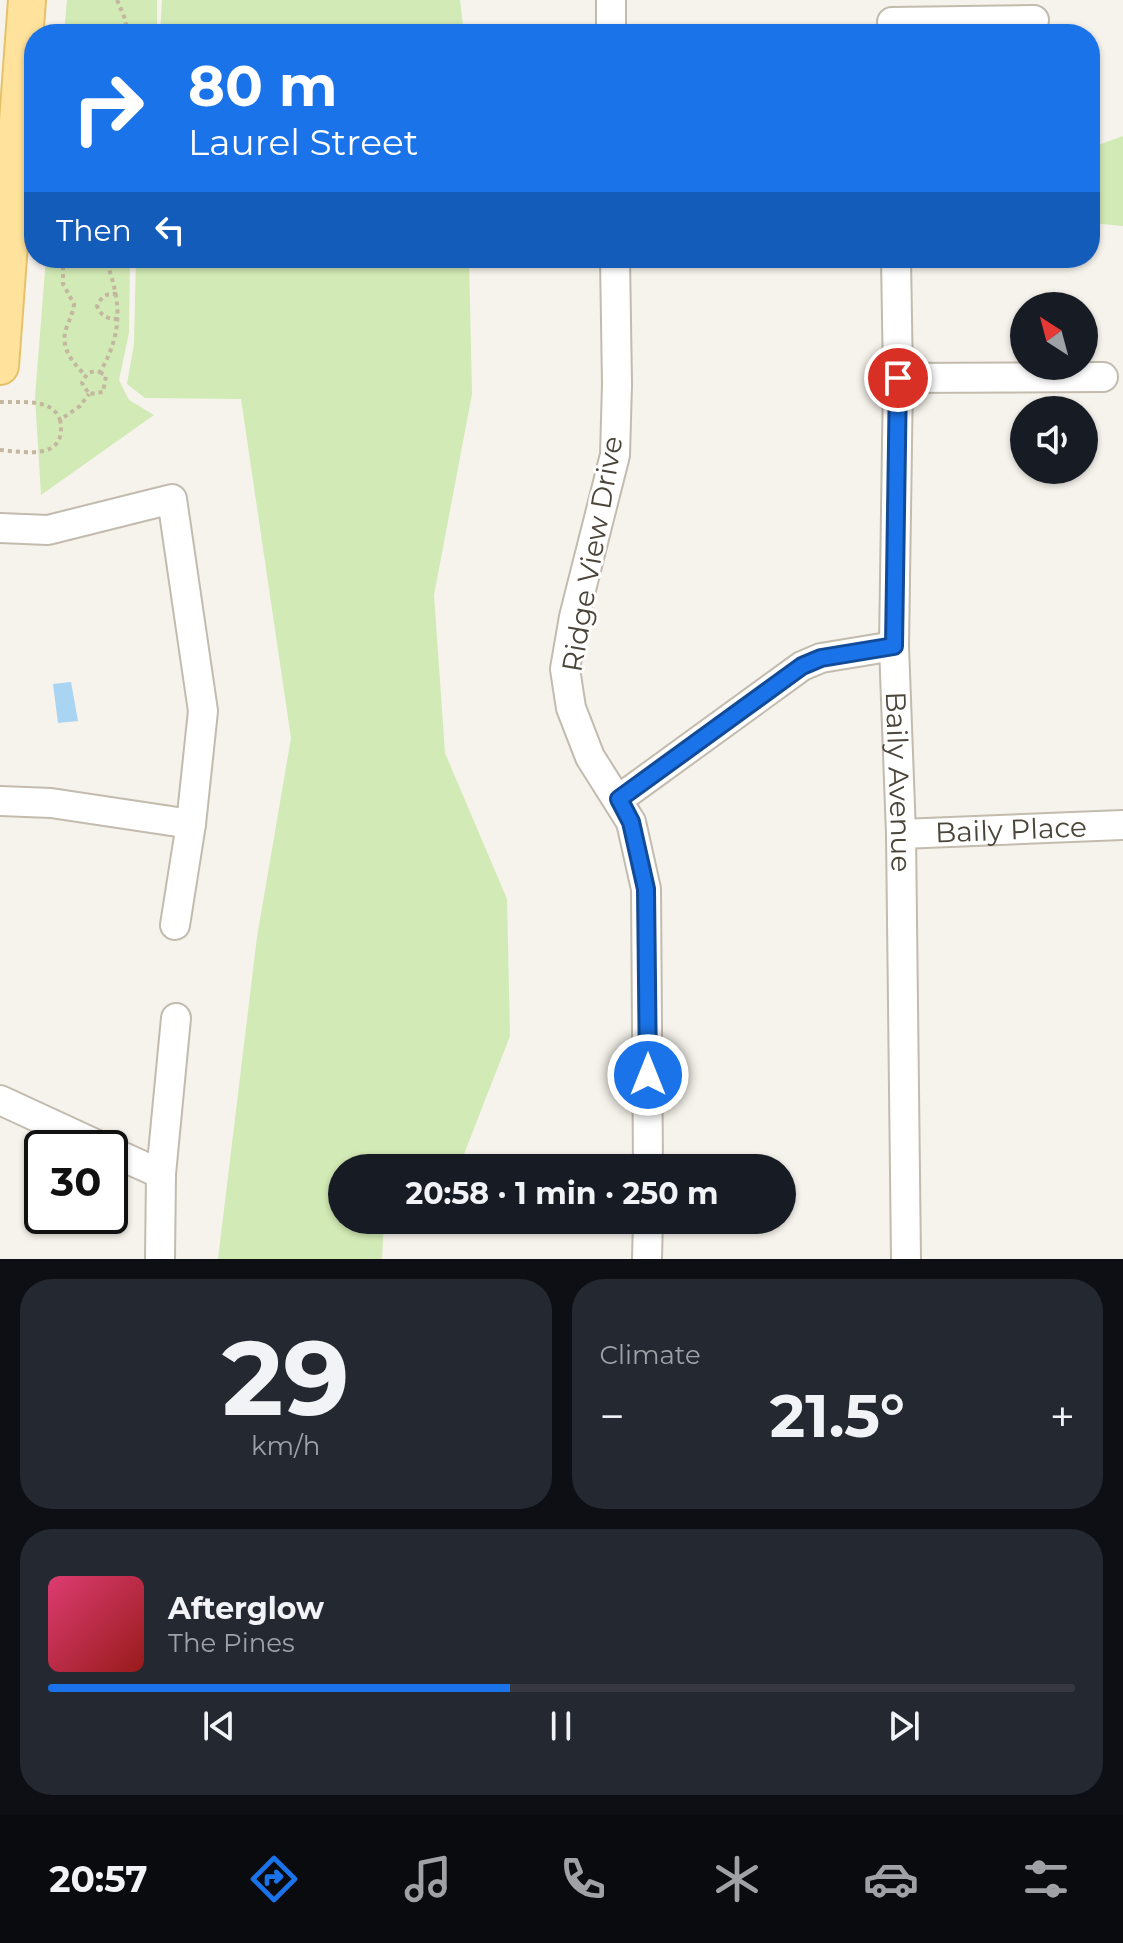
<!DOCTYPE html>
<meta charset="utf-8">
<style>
:root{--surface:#171b24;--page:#242831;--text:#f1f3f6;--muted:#9ea1a6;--line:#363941;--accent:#1a73e8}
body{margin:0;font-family:Montserrat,sans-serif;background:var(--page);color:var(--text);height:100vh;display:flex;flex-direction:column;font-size:30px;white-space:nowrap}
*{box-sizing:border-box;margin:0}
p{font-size:26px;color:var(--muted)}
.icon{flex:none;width:44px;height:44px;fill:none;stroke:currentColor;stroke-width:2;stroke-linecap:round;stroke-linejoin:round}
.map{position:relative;height:1259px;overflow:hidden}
.panel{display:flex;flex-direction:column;gap:20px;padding:20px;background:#0d0f14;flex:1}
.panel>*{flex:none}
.banner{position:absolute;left:24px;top:24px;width:1076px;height:244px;border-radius:32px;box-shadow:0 2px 6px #0004;background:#1a73e8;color:#fff;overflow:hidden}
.needle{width:52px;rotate:324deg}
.controls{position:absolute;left:1010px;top:292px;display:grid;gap:16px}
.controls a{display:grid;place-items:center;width:88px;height:88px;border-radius:50%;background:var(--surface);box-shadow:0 2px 6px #0004;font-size:40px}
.speed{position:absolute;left:24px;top:1130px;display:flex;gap:16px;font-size:40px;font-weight:700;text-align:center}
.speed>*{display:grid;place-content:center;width:104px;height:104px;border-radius:50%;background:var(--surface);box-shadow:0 2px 6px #0004;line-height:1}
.speed .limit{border:4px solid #111;border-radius:12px;background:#fff;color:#111}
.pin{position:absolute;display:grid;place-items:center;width:68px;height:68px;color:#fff;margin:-34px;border:4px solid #fff;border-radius:50%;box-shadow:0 2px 8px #0007}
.me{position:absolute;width:88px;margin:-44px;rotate:0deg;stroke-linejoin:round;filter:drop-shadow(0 0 6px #0008)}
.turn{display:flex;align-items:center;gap:28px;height:168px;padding:0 32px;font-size:36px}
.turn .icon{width:104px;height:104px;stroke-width:2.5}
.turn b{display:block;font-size:56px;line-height:68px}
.then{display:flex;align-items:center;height:76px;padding:0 32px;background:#0003;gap:16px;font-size:30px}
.big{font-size:60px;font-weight:700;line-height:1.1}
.panel .tile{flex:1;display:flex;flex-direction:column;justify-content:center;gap:12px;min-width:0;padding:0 28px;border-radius:32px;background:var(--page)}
.panel .dial{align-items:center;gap:0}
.dial b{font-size:104px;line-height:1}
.song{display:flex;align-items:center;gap:24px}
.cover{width:96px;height:96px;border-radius:12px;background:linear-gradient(135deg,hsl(340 70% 55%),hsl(0 70% 35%))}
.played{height:8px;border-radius:4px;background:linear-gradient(90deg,var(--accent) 45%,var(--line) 45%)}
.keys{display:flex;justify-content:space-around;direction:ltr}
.heat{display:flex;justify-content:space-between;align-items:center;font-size:44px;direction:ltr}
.panel .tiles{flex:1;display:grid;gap:20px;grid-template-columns:1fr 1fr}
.tile:last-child{grid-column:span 2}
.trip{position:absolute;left:328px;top:1154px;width:468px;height:80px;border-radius:40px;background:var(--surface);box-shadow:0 2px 6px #0004;font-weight:700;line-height:80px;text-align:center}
.tabs{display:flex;height:128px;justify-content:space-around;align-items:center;background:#090b0e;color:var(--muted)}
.tabs .icon{width:56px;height:56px}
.tabs .active{color:var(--accent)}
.tabs b{font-size:36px;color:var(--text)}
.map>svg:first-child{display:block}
</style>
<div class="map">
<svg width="1123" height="1259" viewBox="0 0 1123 1259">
<rect width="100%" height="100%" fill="#f6f3ec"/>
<path fill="#d2eab5" d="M67,0H157V34H64Z
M162,0H460L464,34H160Z
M1123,136V226L1090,223V148Z
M46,258H130L129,333L119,380L129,400L154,415L41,495L35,397Z
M136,258H469L472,394L434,595L445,753L507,899L510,1036L459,1167L342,1168V1220H384L382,1259H218L257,937L291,738L241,399L145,398L127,384L134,344Z"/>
<path fill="#a9d4f2" d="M71,682L78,721L58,723L53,684Z"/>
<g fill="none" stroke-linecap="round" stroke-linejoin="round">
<g stroke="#c2bbae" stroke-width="32">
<g id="minor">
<path d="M611,0V34"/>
<path d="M892,22L1034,20"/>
<path d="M615,258L617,384L615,455L574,617L565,669L571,708L590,757L631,822L646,889L648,1168"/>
<path id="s1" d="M896,258L898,378L894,646L901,834L906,1259"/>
<path d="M898,378L1103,377"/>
<path d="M0,528L48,530L172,499L203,711L191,824L51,803L0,801"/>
<path d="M619,799L802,666L821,658L894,646"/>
<path id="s2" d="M901,834L1123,825"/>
<path d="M175,925L191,824"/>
<path d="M0,1100L104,1148"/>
<path d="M110,1151L161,1174"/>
<path d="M160,1259L161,1174L176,1018"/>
<path d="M647,1259L648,1220"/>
</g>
</g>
<g stroke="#e6c16a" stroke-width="40">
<path id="major" d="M0,366L27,0"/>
</g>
<path stroke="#c4b79f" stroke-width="4" stroke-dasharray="4 4" stroke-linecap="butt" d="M117,0L125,19L128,34
M63,258V284L74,304C73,314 69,320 66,329C60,348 73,363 85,375
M117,294C106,293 102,296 97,306C101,316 107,319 118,319
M100,372L106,376L103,392L89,394L82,383C86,374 90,370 100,372C124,331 121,300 105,258
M0,402C20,403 52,397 60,420L80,406L89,394
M0,450C25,452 68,461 60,420"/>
<use href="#minor" stroke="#fff" stroke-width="28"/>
<use href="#major" stroke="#ffe39c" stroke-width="36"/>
</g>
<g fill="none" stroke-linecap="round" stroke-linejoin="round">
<g stroke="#114b97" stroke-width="20">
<path id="route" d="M648,1075L646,889L631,822L619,799L802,666L821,658L894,646L898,378"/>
</g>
<use href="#route" stroke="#1a73e8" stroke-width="14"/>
</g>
<g text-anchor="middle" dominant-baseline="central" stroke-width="6" stroke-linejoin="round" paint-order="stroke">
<g font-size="28" fill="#4b4439" stroke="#fff">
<text transform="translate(592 554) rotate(-80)">Ridge View Drive</text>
<text stroke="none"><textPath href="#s1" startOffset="524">Baily Avenue</textPath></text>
<text stroke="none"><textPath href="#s2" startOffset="110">Baily Place</textPath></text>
</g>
</g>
</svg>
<div class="controls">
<a><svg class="needle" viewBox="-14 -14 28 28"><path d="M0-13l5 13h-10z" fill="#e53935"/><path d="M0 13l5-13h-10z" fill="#9ea1a6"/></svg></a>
<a><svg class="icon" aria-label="sound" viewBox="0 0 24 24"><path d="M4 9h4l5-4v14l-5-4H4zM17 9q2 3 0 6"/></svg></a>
</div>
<div class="speed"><div class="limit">30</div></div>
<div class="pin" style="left:898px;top:378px;background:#d93025"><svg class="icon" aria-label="arrive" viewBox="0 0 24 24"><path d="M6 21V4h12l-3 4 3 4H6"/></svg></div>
<svg class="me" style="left:648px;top:1075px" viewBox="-20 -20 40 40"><circle r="17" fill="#1a73e8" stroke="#fff" stroke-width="3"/><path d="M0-11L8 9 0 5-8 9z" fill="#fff"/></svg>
<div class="trip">20:58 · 1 min · 250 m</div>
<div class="banner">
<div class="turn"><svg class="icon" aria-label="right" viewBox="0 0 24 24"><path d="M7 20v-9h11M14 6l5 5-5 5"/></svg><div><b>80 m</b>Laurel Street</div></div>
<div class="then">Then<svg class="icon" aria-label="left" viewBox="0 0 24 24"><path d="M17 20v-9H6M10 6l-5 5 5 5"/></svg></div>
</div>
</div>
<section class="panel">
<div class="tiles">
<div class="tile dial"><b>29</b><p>km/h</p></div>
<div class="tile"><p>Climate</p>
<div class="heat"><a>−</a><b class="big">21.5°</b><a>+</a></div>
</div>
<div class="tile">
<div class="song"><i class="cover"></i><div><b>Afterglow</b><p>The Pines</p></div></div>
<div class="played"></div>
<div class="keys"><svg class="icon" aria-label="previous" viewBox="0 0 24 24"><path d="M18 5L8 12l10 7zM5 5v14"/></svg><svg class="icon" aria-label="pause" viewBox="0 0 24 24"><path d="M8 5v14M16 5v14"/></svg><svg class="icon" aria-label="next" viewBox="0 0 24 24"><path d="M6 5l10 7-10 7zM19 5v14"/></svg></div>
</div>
</div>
</section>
<nav class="tabs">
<b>20:57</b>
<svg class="icon active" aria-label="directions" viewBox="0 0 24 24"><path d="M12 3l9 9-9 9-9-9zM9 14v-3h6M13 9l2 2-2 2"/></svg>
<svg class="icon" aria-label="music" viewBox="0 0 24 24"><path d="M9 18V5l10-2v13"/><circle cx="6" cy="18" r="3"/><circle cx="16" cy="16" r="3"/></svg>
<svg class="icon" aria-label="phone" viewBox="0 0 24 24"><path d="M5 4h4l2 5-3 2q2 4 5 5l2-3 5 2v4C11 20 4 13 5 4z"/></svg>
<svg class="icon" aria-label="climate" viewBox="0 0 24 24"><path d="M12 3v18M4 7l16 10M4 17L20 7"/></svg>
<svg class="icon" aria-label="car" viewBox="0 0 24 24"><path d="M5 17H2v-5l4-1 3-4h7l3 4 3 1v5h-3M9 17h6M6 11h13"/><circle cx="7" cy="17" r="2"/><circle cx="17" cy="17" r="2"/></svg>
<svg class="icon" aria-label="filters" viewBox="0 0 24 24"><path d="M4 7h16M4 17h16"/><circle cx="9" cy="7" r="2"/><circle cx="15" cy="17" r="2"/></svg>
</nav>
